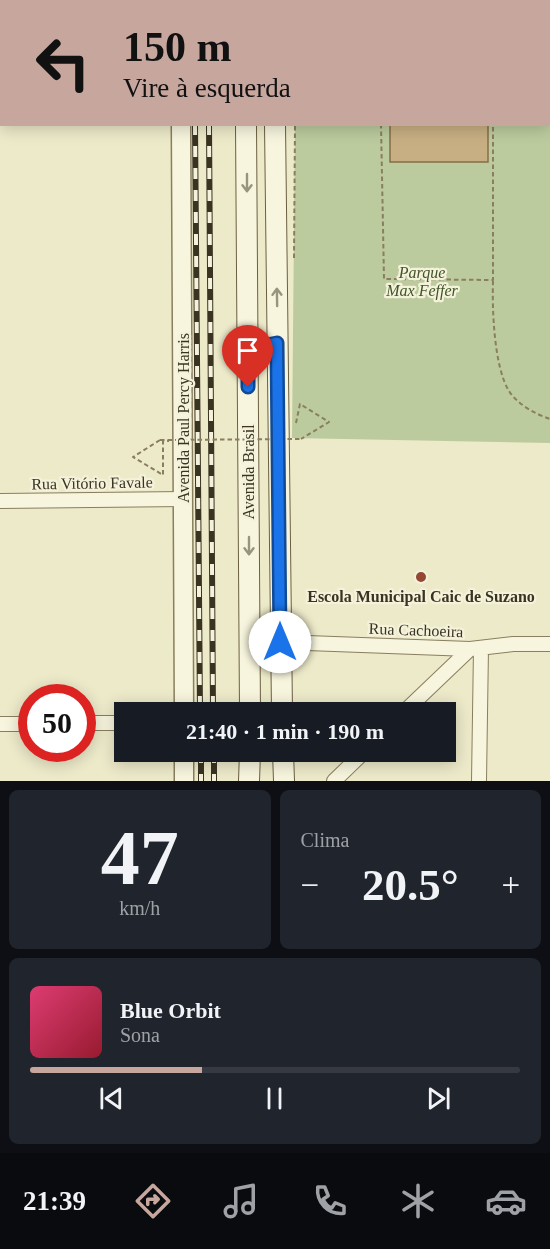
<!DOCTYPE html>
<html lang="pt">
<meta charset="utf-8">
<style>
:root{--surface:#171b24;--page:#20242c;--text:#f1f3f6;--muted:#9ea1a6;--line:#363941;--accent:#c7a69e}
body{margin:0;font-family:Georgia,serif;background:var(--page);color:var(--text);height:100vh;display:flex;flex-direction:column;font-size:22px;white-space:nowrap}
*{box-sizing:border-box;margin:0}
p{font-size:20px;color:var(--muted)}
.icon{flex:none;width:33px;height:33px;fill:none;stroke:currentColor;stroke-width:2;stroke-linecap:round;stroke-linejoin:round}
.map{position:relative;height:781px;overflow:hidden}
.details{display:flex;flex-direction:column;gap:9px;padding:9px;background:#0d0f14;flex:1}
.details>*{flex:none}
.top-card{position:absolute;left:0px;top:0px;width:550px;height:126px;box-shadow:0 3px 15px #0003;background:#c7a69e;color:#111;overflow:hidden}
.speed{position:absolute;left:18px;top:684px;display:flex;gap:12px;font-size:30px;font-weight:700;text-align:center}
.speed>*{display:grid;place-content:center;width:78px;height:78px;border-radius:50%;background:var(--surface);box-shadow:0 3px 15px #0003;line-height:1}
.speed .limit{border:9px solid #d22;background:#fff;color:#111}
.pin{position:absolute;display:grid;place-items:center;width:51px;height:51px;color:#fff;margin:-62px -26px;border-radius:50% 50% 50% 0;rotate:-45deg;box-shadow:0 0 6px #0007}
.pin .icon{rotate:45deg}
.me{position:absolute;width:66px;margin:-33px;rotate:0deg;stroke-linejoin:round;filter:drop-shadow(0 0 4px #0008)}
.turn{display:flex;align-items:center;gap:21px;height:126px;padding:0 24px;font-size:27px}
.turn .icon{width:78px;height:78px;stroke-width:2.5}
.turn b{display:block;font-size:42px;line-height:51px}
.big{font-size:45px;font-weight:800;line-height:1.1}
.details .tile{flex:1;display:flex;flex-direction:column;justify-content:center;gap:9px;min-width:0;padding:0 21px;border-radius:9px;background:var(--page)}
.details .dial{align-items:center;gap:0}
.dial b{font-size:78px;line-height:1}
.song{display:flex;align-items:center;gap:18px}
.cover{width:72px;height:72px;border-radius:9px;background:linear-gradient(135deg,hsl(340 70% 55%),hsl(350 70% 35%))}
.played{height:6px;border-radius:3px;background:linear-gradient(90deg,var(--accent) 35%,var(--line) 35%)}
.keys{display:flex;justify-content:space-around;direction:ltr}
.heat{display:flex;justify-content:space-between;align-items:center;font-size:33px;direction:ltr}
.details .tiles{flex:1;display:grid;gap:9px;grid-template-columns:1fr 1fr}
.tile:last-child{grid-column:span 2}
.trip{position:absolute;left:114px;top:702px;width:342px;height:60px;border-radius:0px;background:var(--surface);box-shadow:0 3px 15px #0003;font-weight:800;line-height:60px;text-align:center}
.tabs{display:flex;height:96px;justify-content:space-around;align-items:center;background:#090b0e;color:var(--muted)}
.tabs .icon{width:42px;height:42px}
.tabs .active{color:var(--accent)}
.tabs b{font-size:27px;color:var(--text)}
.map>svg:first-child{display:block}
</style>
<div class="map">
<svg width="550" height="781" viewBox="0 0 550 781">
<rect width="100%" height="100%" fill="#edeaca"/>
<path fill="#bccb9e" d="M297,0H550V443L292,438L295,125L549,124V2Z"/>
<path fill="#c8af83" stroke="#866e47" stroke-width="1.5" d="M390,124H488V162H390Z"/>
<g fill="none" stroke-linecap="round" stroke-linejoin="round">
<g stroke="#897e5f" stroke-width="16">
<path id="minor" d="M0,44H2
M0,501L184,499
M280,642L470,649L513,644H550
M404,712L470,649
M82,723H124
M0,724H32
M334,781L364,752
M479,781L481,648"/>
</g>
<g stroke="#897e5f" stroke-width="21">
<path id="tertiary" d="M179,0V2
M181,124L184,712
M184,752V781"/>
</g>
<g stroke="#6b5f42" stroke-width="22">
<path id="secondary" d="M246,0V2
M274,0V2
M246,124L250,712
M275,124L282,712
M283,752L284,781
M249,781L250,752"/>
</g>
<path stroke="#897e5f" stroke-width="2" stroke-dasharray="4.5 3" stroke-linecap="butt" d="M381,0V2
M492,0V2
M296,2L297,0
M381,124L384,279L493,280V124
M294,258L295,124
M493,281C492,309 494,367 509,391C517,404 535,414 550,419
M296,423L300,404L329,422L301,439
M160,440L133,457L163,475V441H169"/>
<use href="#minor" stroke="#f7f5dd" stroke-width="14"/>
<use href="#tertiary" stroke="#f7f5dd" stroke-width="18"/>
<use href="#secondary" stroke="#f7f5dd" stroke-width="20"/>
<g stroke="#3a3322" stroke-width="6">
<path id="rail" d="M194,0V2
M208,0V2
M195,124L200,712
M209,124L213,712
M201,752V781
M214,752V781"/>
</g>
<use href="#rail" stroke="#f4f2da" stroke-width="4" stroke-dasharray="11" stroke-linecap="butt"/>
<path stroke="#897e5f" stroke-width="2" stroke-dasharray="4.5 3" stroke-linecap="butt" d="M160,440L301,439"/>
</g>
<defs><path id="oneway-shaft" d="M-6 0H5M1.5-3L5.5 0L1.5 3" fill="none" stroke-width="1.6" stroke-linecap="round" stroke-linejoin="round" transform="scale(1.5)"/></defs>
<g stroke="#989480">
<use href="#oneway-shaft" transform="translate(247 183) rotate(90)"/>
<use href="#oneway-shaft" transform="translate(277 297) rotate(-91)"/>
<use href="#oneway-shaft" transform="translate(249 546) rotate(90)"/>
</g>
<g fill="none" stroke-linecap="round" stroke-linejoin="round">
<g stroke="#114b97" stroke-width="15">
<path id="route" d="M248,387V355L262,346L277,343L280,642"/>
</g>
<use href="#route" stroke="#1a73e8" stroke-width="10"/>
</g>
<circle fill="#944733" stroke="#f4f2da" stroke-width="2" cx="421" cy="577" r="6"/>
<g text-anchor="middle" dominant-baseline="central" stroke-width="4.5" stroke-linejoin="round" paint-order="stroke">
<g font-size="16" font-style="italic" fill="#41552a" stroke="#f4f2da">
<text x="422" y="272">Parque<tspan x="422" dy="18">Max Feffer</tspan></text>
</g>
<g font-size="16" fill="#3a3322" stroke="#f4f2da">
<text transform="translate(183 418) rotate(-90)">Avenida Paul Percy Harris</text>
<text transform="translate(248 472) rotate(-90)">Avenida Brasil</text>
<text transform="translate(92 483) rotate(-1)">Rua Vitório Favale</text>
<text transform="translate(416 630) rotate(2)">Rua Cachoeira</text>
</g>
<g font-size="16" font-weight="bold" fill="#3a3322" stroke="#f4f2da">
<text x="421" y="596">Escola Municipal Caic de Suzano</text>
</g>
</g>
</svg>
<div class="speed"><div class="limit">50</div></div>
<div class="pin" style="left:248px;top:387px;background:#d93025"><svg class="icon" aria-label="arrive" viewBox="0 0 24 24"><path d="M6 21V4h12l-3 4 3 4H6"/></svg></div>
<svg class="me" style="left:280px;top:642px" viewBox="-20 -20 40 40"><circle r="19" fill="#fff"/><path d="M0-13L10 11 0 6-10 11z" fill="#1a73e8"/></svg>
<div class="trip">21:40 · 1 min · 190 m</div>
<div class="top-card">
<div class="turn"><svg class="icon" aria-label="left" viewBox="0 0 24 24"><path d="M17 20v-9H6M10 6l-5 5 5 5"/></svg><div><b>150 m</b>Vire à esquerda</div></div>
</div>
</div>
<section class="details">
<div class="tiles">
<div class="tile dial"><b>47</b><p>km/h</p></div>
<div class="tile"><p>Clima</p>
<div class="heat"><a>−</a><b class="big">20.5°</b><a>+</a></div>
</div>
<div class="tile">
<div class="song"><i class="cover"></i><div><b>Blue Orbit</b><p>Sona</p></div></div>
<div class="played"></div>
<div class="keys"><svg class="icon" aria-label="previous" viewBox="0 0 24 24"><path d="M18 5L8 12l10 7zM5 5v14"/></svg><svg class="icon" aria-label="pause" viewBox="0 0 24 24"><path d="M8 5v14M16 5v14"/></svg><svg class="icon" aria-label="next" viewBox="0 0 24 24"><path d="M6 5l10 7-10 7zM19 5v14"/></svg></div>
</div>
</div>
</section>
<nav class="tabs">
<b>21:39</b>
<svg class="icon active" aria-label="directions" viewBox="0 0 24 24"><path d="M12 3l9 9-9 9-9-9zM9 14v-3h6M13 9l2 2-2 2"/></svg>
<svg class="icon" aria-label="music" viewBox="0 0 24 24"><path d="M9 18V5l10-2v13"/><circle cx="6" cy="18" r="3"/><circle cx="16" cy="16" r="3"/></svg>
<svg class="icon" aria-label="phone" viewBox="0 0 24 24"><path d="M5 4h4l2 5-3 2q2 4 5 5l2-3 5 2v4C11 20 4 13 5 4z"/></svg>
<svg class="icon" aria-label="climate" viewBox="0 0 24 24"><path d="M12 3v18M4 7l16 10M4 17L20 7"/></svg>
<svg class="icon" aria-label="car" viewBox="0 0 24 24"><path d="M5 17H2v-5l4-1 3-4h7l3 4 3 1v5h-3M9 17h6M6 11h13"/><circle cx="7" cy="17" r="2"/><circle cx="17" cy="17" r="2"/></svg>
</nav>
